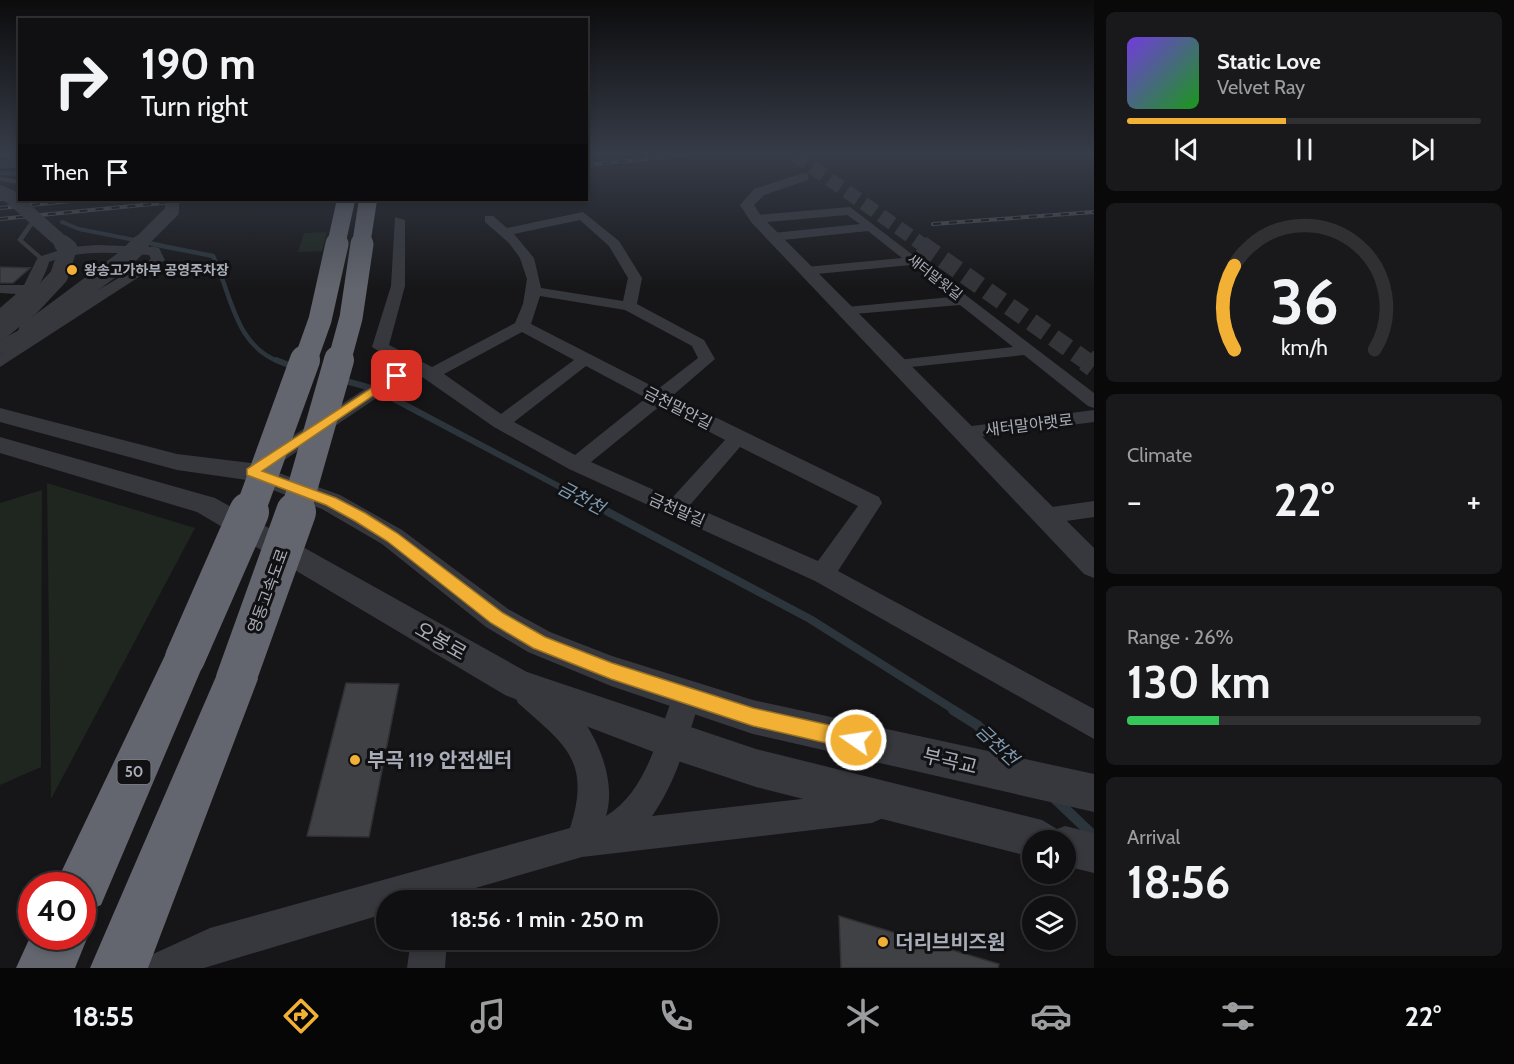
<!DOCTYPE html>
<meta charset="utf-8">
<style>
:root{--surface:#101012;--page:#19191b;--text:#f1f3f6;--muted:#9c9d9f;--line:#303032;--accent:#f2b134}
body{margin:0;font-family:Cabin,"Noto Sans KR",sans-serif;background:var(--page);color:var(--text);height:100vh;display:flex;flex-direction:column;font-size:22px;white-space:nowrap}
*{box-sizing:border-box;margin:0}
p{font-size:20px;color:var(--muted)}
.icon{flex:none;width:33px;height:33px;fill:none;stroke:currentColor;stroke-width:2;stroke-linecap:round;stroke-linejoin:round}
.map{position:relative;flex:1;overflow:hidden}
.side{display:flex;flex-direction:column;gap:12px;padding:12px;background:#09090a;width:420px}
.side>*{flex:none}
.banner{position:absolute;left:18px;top:18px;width:570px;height:183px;border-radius:0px;box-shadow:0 3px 9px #0003,0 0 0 2px var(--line);background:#101012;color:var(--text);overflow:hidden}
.fabs{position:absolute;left:1022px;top:830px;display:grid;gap:12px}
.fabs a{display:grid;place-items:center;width:54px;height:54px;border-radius:50%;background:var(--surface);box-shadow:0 3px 9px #0003,0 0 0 2px var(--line);font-size:30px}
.speed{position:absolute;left:18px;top:872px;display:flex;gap:12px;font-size:30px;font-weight:700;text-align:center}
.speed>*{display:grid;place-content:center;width:78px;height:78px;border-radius:50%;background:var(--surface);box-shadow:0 3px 9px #0003,0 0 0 2px var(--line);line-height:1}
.speed .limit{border:9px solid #d22;background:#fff;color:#111}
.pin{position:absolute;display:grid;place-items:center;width:51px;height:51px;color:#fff;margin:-26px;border-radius:12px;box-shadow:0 3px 9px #0006}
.me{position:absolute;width:66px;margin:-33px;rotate:283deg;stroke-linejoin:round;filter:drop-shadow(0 0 4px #0008)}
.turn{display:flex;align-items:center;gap:21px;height:126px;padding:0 24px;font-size:27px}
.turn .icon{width:78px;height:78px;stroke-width:2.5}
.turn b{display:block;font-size:42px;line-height:51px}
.then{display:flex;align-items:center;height:57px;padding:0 24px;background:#0003;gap:12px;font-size:22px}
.big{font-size:45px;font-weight:800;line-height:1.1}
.side .widget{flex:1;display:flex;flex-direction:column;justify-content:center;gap:9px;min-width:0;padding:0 21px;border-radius:9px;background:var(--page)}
.side .dial{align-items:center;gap:0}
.dial svg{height:156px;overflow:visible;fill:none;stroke:var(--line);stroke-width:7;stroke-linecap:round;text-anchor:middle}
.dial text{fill:var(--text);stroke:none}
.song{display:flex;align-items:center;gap:18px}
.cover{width:72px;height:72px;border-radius:9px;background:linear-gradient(135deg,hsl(260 70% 55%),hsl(120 70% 35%))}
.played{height:6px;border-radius:3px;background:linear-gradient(90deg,var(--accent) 45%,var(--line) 45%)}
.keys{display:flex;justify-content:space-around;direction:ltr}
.heat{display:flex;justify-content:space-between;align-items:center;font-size:33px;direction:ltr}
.charge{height:9px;border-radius:4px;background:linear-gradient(90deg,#34c759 26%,var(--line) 0)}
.trip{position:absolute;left:376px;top:890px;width:342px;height:60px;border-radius:30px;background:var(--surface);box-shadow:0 3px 9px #0003,0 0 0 2px var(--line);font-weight:800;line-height:60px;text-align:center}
.tabs{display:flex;height:96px;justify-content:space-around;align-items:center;background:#060607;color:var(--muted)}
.tabs .icon{width:42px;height:42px}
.tabs .selected{color:var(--accent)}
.tabs b{font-size:27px;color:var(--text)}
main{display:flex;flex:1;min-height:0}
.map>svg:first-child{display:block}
</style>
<main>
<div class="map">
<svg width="1094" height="968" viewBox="0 0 1094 968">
<rect width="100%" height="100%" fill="#161618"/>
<path fill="#1e261f" d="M327,232L322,251L298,252L304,233Z
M47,483L195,528L51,799Z
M42,490L41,767L0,785V503Z"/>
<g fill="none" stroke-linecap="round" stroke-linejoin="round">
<path stroke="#2c353c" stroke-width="4" d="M0,156L7,155
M0,173L20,174
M62,222L79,229L160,245"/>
<path stroke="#2c353c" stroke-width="4.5" d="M152,244L213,256C232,295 234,345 280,362"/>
<path stroke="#2c353c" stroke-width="6" d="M276,360L294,367
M342,380L375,389L611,514"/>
<path stroke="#2c353c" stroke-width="8" d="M608,512L810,619L956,711"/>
<path stroke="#2c353c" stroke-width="10" d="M953,710L977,725L1016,762
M1055,799L1094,836"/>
</g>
<path fill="#404145" stroke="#303034" stroke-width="1.5" d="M0,267L30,268L13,283H0Z
M346,683L399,684L369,837L307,836Z
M839,916L999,964L998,968H841Z"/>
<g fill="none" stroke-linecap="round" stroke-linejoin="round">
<path stroke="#333438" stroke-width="14" stroke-dasharray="14 7" stroke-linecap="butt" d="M795,155L923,245"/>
<path stroke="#333438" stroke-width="18" stroke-dasharray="18 9" stroke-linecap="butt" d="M921,244L1088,362"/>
<path stroke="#333438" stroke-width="23" stroke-dasharray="23 12" stroke-linecap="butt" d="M1086,360L1094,366"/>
<path fill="#37383d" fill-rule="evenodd" d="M0,177L20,180V184L0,181Z
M29,223L34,224L23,240L45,259V261H41L17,240Z"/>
<path fill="#37383d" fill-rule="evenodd" d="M20,156V160L7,159L8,157Z"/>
<path fill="#37383d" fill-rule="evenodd" d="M850,207L1094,393V408L1088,406L1024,355L892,369L889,365L898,360L1013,347L960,305L842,315L839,312L847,307L951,297L911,265L806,275L799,271L806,267L902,258L868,231L773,241L767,237L773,233L860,224L847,215L756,223L750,219L756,215Z
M583,212L619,241L642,278L637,304L704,340L715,359L672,396L879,497L882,503L838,571L1094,709V739L815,581L569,469L494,427L415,372L274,467H260L257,462L260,457L402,365L372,347L391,286L395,217L405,220V286L389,345L432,367L515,323L523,304L527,279L520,258L509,243L485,222V216H493L507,228ZM580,220L609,246L628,278L623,301L541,288L534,258L514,234ZM540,296L625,310L692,346L698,358L658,389L531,324ZM522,332L574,360L501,414L444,374ZM586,366L646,398L575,455L514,422ZM660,406L725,440L672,498L591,462ZM740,447L858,506L818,561L690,505Z
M97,245L154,247L159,248L165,260L0,367V354L81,300L151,259L149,255C115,253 81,249 49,262C43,284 23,314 0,320V308L16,294L0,293V285H24L38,257L70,247Z
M1094,410V422L964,439L957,437L954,433L957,429L964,427Z
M1094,501V517L1045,524L1037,522L1034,516L1037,510L1045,508Z
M528,681C543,686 579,713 587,726C603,751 615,787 606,816C650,789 658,730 677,687L687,683L697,687L701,696C688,737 677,781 652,816L872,791L883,796L888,807L883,818L872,823L582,857L434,900H387V913L204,968H145L151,955L210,928L570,828C592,760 564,744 518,703L514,694L518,685Z
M411,939H447L445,968H407Z"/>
<path fill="#37383d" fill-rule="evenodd" d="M20,159V167L0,169V161Z
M803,173L808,174V180L764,195L754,205L761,216L1094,548V578L1084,574L751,222L740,205L754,189Z
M27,326L37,332L34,336L0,354V340Z
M0,408L177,454L251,463L340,495L402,530L508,609L550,632L612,656L753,700L1094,774V812L753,734L611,686L528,652L486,627L382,544L322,509L247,480L177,470L0,422Z
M0,437L215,498L527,672L756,749L1042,820L1057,829L1065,826L1094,833V873L1065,866V840H1032V857L756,787L672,759L505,695L197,512L0,453Z"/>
<path fill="#63666e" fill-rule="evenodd" d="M185,639L200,645L206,658L101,905L82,913V885H55L170,645Z
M236,659L251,665L258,679L148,968H90L221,665Z
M82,922L88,936L75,968H16L32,933V936H82Z"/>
<g stroke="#4a4c52" stroke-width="4">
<path id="rail" d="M586,165L686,155
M0,199L20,196
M0,208L82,200
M0,219L193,200
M933,224L1094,212"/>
</g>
<use href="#rail" stroke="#111113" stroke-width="2" stroke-dasharray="8" stroke-linecap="butt"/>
<path stroke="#37383d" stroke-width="14" d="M0,192L11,197L65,245
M138,245L172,211V200"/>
<path stroke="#37383d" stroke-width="18" d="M0,331L30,307L59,276L68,248L63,244
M27,332L125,259L140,244"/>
<path stroke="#63666e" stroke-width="18" d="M336,245L346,200
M361,245L368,200"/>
<path stroke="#63666e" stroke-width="23" d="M305,362L320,320L337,244
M339,362L351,318L362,244"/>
<path stroke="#63666e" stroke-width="30" d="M249,514L305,360
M295,514L339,360"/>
<path stroke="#63666e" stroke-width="40" d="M185,658L249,512
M236,679L296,512"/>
</g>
<linearGradient id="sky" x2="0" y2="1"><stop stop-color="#0c0c0d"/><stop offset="0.53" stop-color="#363c48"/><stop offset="1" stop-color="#363c48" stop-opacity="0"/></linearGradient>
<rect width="1094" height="290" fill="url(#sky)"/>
<path fill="#f2b134" stroke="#9d7322" stroke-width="1.5" d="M393,374L402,376L262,471L336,498L365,513L397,533L503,613L545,637L612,663L753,708L856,731L863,733L866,740L863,747L856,750L753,726L611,679L533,648L491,623L387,541L355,521L326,505L247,475V469Z"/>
<g fill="#f2b134" stroke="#111113" stroke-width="2">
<circle cx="72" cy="270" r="6"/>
<circle cx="355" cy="760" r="6"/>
<circle cx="883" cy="942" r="6"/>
</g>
<g text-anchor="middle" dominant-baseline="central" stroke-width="6" stroke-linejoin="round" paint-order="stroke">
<g font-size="14" font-weight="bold" fill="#a8adb8" stroke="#111113" text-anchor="start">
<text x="84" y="270">왕송고가하부 공영주차장</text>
</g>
<g font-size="14" fill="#a8adb8" stroke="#111113">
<text transform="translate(935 277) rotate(38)">새터말윗길</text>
</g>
<rect fill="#111113" stroke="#7b7e86" stroke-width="1.5" x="117.5" y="760" width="33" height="24" rx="4.5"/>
<g font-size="15" font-weight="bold" fill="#a8adb8">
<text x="134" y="772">50</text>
</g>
<g font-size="16" fill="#a8adb8" stroke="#111113">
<text transform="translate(678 408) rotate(27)">금천말안길</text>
<text transform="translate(1029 425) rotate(-7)">새터말아랫로</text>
<text transform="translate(677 510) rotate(24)">금천말길</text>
<text transform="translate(268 591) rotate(-70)">영동고속도로</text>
</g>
<g font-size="18" font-style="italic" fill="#7f9bb3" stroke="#111113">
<text transform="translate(581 498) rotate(28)">금천천</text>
<text transform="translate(997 745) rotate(43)">금천천</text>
</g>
<g font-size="20" fill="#a8adb8" stroke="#111113">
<text transform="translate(441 641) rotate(30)">오봉로</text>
<text transform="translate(950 761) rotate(13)">부곡교</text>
</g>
<g font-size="20" font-weight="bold" fill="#a8adb8" stroke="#111113" text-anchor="start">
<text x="367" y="760">부곡 119 안전센터</text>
<text x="895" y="942">더리브비즈원</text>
</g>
</g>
</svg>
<div class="fabs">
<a><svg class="icon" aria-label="sound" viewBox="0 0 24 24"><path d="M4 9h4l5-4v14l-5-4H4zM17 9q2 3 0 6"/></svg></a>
<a><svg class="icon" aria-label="layers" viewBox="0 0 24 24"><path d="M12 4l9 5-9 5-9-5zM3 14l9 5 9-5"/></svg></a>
</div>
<div class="speed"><div class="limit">40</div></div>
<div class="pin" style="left:397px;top:376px;background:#d93025"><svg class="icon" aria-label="arrive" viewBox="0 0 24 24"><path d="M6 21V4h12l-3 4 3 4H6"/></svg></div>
<svg class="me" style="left:856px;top:740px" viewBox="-20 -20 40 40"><circle r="17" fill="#f2b134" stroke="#fff" stroke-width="3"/><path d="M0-11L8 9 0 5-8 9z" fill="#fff"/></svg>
<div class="trip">18:56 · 1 min · 250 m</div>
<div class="banner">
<div class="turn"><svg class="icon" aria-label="right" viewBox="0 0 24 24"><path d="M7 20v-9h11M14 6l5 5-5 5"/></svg><div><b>190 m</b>Turn right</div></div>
<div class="then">Then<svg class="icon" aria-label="arrive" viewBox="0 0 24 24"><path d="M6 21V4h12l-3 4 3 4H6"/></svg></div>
</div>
</div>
<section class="side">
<div class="widget">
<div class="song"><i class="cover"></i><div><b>Static Love</b><p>Velvet Ray</p></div></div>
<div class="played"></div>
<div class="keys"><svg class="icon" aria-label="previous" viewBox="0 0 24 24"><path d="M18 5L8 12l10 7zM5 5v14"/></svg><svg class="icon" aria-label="pause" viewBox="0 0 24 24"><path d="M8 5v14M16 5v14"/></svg><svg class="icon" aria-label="next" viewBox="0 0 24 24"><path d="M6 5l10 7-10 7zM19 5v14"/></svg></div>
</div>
<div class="widget dial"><svg viewBox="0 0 100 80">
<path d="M14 69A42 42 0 1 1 86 69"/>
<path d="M14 69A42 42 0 0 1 14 26" stroke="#f2b134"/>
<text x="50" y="56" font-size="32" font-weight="700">36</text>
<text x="50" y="72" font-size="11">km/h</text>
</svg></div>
<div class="widget"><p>Climate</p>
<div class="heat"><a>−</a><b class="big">22°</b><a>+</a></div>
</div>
<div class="widget"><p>Range · 26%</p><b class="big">130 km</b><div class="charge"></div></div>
<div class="widget"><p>Arrival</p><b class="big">18:56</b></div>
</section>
</main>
<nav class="tabs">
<b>18:55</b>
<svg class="icon selected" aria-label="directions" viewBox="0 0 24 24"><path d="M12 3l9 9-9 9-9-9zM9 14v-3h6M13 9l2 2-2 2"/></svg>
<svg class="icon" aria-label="music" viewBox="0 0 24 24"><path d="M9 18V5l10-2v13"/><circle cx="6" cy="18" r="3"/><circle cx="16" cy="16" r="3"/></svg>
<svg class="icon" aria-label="phone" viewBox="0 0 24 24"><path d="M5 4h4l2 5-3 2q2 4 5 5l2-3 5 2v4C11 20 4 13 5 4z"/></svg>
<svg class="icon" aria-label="climate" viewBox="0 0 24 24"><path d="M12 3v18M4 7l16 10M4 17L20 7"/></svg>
<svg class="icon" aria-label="car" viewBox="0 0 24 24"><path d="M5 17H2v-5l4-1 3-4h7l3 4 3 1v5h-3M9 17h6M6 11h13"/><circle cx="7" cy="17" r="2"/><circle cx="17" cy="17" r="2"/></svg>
<svg class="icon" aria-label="filters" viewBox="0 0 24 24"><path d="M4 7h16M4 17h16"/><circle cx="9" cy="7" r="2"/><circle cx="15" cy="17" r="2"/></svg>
<b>22°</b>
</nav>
